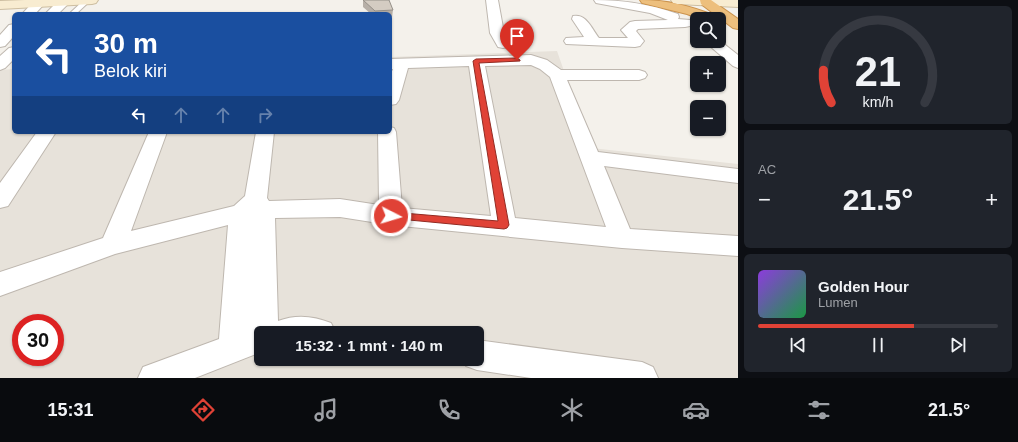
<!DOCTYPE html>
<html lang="id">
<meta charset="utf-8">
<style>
:root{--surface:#171b24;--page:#20242c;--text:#f1f3f6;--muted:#9ea1a6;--line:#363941;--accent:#e04236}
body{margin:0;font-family:Arial,sans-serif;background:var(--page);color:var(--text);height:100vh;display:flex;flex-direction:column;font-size:15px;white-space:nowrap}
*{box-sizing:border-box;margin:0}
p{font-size:13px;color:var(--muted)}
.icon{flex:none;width:22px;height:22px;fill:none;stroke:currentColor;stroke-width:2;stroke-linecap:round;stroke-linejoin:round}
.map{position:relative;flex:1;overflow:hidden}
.panel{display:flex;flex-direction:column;gap:6px;padding:6px;background:#0d0f14;width:280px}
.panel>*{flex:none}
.guide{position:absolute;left:12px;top:12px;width:380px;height:122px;border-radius:6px;box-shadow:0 1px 3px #0004;background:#1a4fa0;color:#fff;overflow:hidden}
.controls{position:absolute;left:690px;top:12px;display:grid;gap:8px}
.controls a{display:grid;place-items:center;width:36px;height:36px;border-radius:6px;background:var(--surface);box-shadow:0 1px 3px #0004;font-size:20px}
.speed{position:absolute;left:12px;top:314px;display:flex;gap:8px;font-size:20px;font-weight:700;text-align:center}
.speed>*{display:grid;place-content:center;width:52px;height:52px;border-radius:50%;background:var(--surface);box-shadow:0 1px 3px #0004;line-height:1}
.speed .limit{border:6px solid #d22;background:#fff;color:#111}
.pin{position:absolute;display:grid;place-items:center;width:34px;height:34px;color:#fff;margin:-41px -17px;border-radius:50% 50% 50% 0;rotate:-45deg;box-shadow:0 0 4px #0007}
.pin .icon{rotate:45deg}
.me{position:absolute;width:44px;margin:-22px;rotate:95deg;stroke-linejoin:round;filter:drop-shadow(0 0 3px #0008)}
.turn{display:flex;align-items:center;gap:14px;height:84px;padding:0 16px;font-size:18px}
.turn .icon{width:52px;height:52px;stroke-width:2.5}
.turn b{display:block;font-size:28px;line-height:34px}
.lanes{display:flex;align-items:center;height:38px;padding:0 16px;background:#0003;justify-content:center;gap:20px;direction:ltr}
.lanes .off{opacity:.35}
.big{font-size:30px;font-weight:700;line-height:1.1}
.panel .tile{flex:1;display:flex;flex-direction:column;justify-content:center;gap:6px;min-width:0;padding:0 14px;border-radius:6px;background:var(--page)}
.panel .dial{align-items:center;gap:0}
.dial svg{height:104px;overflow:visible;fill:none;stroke:var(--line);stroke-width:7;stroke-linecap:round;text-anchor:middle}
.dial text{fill:var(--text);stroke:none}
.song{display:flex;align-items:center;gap:12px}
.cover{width:48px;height:48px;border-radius:6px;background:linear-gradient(135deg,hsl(270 70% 55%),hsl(140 70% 35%))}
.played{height:4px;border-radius:2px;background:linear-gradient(90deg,var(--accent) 65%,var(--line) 65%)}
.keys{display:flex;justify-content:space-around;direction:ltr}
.heat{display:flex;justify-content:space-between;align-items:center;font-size:22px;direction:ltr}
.trip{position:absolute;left:254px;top:326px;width:230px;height:40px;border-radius:6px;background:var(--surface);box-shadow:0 1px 3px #0004;font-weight:700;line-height:40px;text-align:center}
.dock{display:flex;height:64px;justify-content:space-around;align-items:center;background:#090b0e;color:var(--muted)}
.dock .icon{width:28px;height:28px}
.dock .on{color:var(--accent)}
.dock b{font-size:18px;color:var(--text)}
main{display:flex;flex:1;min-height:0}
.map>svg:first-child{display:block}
</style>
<main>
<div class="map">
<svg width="738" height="378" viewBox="0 0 738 378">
<rect width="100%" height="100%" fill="#f4f1eb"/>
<path fill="#e7e2da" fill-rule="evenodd" d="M557,51L591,148L738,164V378H0V70L14,69V132H390V57ZM21,323H55V357H21ZM261,333H477V359H261Z"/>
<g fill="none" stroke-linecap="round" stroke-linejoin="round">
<g stroke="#beb7af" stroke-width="2">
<path id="lane" d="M84,0H91L76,14H69Z"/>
</g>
<g stroke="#beb7af" stroke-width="2">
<path id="street" d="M35,0H42L45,3L35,14H22Z
M59,0H69L70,2L58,14H45Z
M486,0H498L504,33L510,44L508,47L503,48L498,47L490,33Z
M594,0C624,0 649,4 678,14L679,17L678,19L690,20L692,23L690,26L685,27L638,29L636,31L644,41L640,46L635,47L566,44L564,41L566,38L584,37L572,19L573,16C586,13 592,29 599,38H628L621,30L630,22L635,21L668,20L650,13L596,3Z
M14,24V36L5,46L0,47V35L9,25Z
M719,40L738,55V68L733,66L704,41Z
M14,47V59L5,68L0,70V56L9,48Z
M531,55L547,60L561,70H639L645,72L647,75L645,78L639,80H567L598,152L738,169V183L604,166L630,229L738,236V256L622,248L391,225L340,217L275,218L278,321C296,314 314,316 331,323L336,333H261V352L195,378H138L143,367L219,339L228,225L115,254L0,296V272L103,238L149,132H167L131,231L234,206L245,196L256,132H274L267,198L269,201L340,199L379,205L378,132H390V127L394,128L396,132L402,208L491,216L469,66L408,68L399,100L396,104L390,105V76L393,69H390V59ZM531,65L540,69L550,77L606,227L515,218L485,66Z
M37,132H56L8,206L0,208V183Z
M477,340L642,362L653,367L658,378H531L477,370L466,366L463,359H477Z"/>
</g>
<g stroke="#cdbea1" stroke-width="2">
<path id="secondary" d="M25,0H98L96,3L92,4L0,9V1Z
M671,0H738V7L677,4L673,3Z"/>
</g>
<g stroke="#cb934e" stroke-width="2">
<path id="highway" d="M640,0C668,0 690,6 716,16L717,19H700L687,14L642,3Z
M700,0H711L738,19V29L733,28L701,4Z"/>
</g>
<use href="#lane" fill="#fff" fill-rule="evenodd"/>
<use href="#street" fill="#fff" fill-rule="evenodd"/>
<use href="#secondary" fill="#f8ecd1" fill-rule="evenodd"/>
<use href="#highway" fill="#edbf7d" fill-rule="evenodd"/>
</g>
<path fill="#b6afa7" d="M363,0L393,10L392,17H390V14H371L363,7Z"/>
<path fill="#d4ccc2" stroke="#948f88" d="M363,0H389L393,10L375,11Z"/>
<path fill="#e04236" stroke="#922b23" d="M517,58L520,60V61L479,63L509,225L507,228L504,229L388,218L387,216L388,213L391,212L498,221L473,61L476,59Z"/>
</svg>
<div class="controls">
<a><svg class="icon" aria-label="search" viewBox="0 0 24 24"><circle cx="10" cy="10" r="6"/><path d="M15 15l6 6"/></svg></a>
<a>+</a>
<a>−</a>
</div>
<div class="speed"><div class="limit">30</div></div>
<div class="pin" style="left:517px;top:60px;background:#d93025"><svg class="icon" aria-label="arrive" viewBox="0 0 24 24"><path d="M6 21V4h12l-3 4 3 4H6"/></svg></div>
<svg class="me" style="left:391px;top:216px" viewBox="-20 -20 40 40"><circle r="17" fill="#e04236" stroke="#fff" stroke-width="3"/><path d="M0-11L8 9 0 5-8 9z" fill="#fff"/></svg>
<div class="trip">15:32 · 1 mnt · 140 m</div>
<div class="guide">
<div class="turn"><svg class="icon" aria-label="left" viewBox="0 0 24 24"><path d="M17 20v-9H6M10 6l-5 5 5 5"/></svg><div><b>30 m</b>Belok kiri</div></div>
<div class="lanes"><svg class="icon" aria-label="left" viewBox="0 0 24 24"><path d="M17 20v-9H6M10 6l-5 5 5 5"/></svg><svg class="icon off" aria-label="ahead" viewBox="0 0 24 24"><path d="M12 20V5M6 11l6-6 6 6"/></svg><svg class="icon off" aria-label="ahead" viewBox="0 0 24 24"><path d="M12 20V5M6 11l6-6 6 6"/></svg><svg class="icon off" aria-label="right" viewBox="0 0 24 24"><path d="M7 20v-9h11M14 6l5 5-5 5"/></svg></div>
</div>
</div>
<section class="panel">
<div class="tile dial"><svg viewBox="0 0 100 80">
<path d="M14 69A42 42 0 1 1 86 69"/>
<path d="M14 69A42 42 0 0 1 8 44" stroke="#e04236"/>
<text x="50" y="56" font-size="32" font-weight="700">21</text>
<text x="50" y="72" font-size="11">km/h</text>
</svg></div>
<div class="tile"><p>AC</p>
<div class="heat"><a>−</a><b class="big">21.5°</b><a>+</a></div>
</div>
<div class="tile">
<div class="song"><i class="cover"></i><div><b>Golden Hour</b><p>Lumen</p></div></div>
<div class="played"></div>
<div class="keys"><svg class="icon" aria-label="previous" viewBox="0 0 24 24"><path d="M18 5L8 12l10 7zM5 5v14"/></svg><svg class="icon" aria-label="pause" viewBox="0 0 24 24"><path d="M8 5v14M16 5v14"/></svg><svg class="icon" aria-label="next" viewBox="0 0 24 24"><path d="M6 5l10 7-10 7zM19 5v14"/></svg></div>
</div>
</section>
</main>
<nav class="dock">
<b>15:31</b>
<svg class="icon on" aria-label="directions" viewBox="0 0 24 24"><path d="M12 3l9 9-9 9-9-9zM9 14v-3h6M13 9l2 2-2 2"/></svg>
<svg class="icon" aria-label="music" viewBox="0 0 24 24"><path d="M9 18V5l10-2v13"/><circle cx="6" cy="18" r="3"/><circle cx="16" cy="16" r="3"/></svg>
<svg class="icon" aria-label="phone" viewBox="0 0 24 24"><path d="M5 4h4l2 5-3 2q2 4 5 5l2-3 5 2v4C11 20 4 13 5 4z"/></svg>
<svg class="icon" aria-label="climate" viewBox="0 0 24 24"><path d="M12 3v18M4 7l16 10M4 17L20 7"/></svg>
<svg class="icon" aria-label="car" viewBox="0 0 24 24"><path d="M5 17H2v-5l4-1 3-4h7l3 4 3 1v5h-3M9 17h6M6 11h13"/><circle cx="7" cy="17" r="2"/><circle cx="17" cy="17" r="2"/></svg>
<svg class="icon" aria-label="filters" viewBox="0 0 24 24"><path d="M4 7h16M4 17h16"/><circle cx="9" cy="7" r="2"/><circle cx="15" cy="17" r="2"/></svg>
<b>21.5°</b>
</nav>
